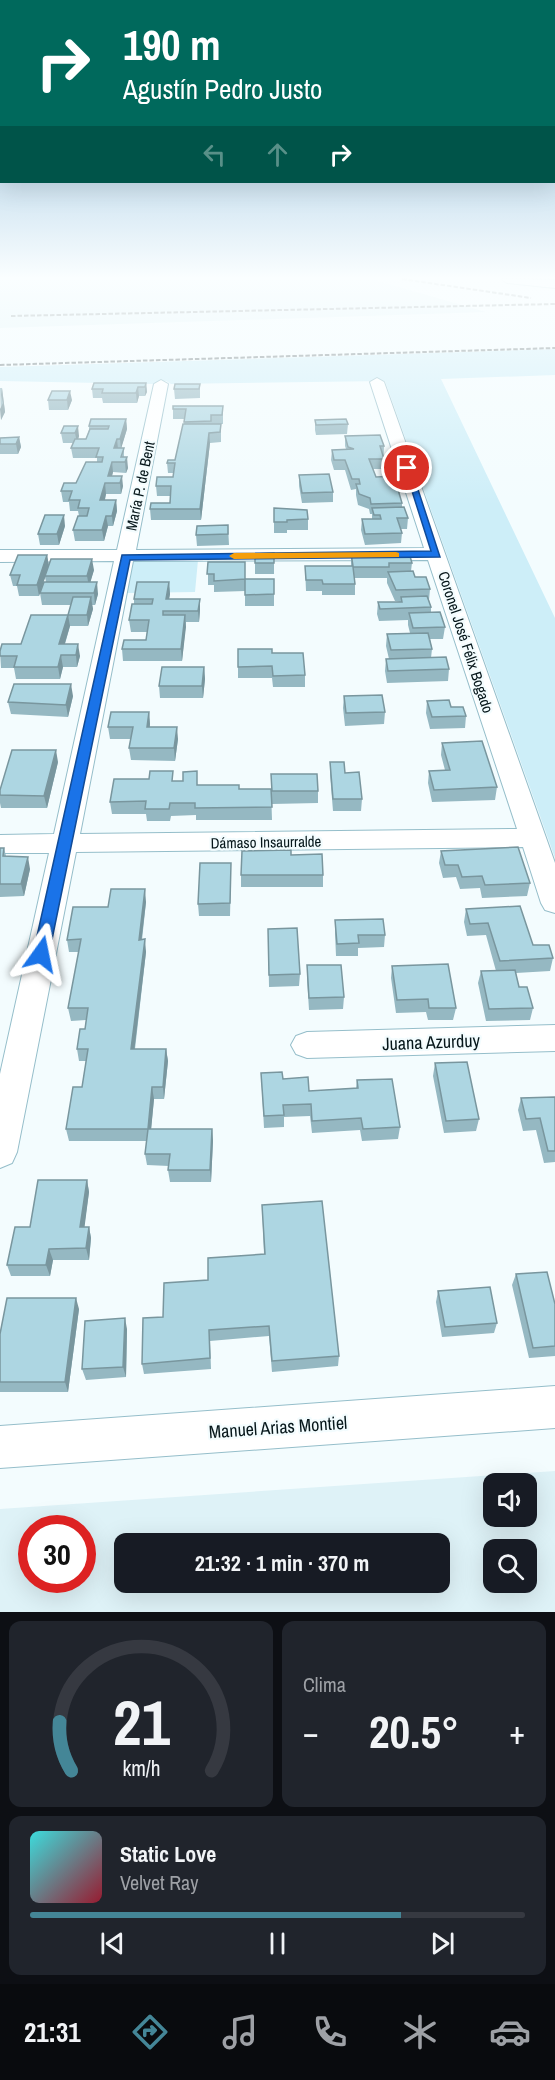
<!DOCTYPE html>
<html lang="es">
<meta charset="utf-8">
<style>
:root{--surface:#171b24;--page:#20242c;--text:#f1f3f6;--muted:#9ea1a6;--line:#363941;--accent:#448697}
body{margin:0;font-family:"Archivo Narrow",sans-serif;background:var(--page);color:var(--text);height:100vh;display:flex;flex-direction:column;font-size:22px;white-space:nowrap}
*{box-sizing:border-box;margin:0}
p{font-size:20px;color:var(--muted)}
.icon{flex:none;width:33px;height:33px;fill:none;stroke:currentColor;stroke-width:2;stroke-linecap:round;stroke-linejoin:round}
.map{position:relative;height:1612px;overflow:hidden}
.panel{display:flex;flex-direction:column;gap:9px;padding:9px;background:#0d0f14;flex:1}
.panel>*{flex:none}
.banner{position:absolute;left:0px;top:0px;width:555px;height:183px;box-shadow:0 6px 24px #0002;background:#00695c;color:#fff;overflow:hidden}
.controls{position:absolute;left:483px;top:1473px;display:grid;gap:12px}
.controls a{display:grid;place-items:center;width:54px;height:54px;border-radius:12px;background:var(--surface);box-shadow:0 6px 24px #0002;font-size:30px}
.speed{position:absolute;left:18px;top:1515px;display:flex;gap:12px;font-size:30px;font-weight:700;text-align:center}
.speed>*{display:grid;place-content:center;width:78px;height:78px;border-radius:50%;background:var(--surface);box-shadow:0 6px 24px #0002;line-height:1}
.speed .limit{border:9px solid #d22;background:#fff;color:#111}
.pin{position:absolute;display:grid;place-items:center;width:51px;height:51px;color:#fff;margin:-26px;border:3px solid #fff;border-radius:50%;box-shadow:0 2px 6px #0007}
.me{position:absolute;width:66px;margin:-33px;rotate:12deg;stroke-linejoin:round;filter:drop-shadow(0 0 4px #0008)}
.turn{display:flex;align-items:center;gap:21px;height:126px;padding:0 24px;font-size:27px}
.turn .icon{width:78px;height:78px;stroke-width:2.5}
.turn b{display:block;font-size:42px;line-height:51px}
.lanes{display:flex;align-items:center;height:57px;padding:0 24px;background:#0003;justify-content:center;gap:30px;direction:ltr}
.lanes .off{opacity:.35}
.big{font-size:45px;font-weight:700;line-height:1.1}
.panel .widget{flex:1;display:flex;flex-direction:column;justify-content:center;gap:9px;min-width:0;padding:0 21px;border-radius:12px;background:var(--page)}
.panel .dial{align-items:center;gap:0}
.dial svg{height:156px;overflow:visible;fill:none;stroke:var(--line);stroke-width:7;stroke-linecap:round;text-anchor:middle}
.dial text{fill:var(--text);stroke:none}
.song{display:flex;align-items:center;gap:18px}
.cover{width:72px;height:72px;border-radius:9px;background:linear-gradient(135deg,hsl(180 70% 55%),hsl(350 70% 35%))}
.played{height:6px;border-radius:3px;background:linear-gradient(90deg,var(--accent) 75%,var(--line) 75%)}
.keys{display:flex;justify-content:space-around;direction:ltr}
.heat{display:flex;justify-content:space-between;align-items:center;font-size:33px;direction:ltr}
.panel .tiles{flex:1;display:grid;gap:9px;grid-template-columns:1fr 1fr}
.widget:last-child{grid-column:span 2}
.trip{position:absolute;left:114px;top:1533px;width:336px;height:60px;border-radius:12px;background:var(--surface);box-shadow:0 6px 24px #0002;font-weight:700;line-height:60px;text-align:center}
.tab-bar{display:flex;height:96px;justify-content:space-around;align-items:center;background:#090b0e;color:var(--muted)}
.tab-bar .icon{width:42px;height:42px}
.tab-bar .selected{color:var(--accent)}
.tab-bar b{font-size:27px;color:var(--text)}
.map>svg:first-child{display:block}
</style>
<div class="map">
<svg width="555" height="1612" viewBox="0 0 555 1612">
<rect width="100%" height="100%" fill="#f3fcfe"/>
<path fill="#def2f7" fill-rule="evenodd" d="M0,279H371L486,312L0,328Z
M555,1471V1612H0V1509ZM494,1484H526V1516H494ZM32,1528H82V1580H32ZM124,1544H440V1582H124ZM494,1550H526V1582H494Z"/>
<path fill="#cdeef8" d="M555,349V375L441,379L555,618V858L385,381L171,384L166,381L152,384L0,381V367Z
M132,560H198L195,592L127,593Z"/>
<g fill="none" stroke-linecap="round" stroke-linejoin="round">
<g stroke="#95beca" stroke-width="2">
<path id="minor" d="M501,279L555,280V288L507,283Z
M377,378L384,382L555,863V913L545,910L541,903L523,847L76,852L17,1152L12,1163L0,1168V1074L49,853H0V835L54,834L114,561L0,562V550H117L154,384L161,380L168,384L136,550L424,548L370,382ZM428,560L517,829L80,834L133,561Z
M555,1025V1051L307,1058L296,1054L291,1045L296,1036L307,1032Z
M555,1386V1428L0,1468V1426Z"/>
</g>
<use href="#minor" fill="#fff" fill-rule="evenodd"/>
<path stroke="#6b787b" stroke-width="2" stroke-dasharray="4.5 2" stroke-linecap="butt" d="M402,279L531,298
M11,316L555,304
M0,365L555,348"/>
</g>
<path fill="#95b8c2" d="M146,383L147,392L145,396H139L137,403H103L102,398H93L92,389Z
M200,384V398L175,399L174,389Z
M0,388H2L5,412L1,420Z
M48,400H72L68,410H49Z
M223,406V424H221V442L210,443L201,520H151L150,509L170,503V496H157L156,486L173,477V473H168L167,463L175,460L184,424L185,419H173V409Z
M126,419L127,429L121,448H124V457L128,468L126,473L113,472L112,476L123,486L121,494H106L105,500H116L117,511L113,526H108L104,541H75L73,530L79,516L78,511H70L69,502H63L61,491L76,483L97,462V458H73L71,448L73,443H63L61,433L64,426L79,436L78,439H86L89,430V426Z
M315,420L348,424L347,434L316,435L315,430Z
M345,436L384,446L383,469H373L376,477L402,503V508L408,518L407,529H401L402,533L401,543L365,545L361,530L362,519H372V514H370L369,509L358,505L356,495V489L351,490L345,470H334L331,460L332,450L346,449L345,446Z
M19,437L21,447L18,454H0V438Z
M299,475L333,492V502L302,503L299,486Z
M274,508L308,519V530H287V533H274Z
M228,525L229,545L197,546L196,535Z
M65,526L59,545H40L38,534Z
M274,553V574H255V554Z
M351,553L412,563L411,571L415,577L430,589L429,600L431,607V613L445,627L443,639H430L432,649L431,658L449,669L448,681L387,683L385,671L386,659H389L386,646L387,634L410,633L408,625V620L379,621L377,614L378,602H400L395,601L387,583V578H355V595H322V591H306L305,566H351Z
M47,555L49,566L94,570L90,582L98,594L95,605H92L93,609L88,626H70L65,644L80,656L77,667H63L60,679H16L14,668H1L0,651L21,644L68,615L71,605H42L40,593L46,582L45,577L39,596H19L17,586H13L10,575Z
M208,562L246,579H274V606H245V591L214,592V585H208Z
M169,582L170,594L169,599H200V610L199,622H186L182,661H123L122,649L146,640L147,632H131L129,620L134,604V599Z
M238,649L272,653L305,675V687H273L272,678H238Z
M204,667L205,679L203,698H160L159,686Z
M73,696L68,717L11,714L8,702Z
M344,696L385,712L384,724L345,726L343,708Z
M427,701L451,707L466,716L465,728L430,729L426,713Z
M149,712L150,727L178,739L175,761L131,760L129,748L131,739H110L108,727Z
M442,743L497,787L495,800L432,802L428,783L429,771L445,770L441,755Z
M58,762L47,808H1L0,803V790Z
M330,762L345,773L362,799L361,811H333L330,774Z
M271,774L318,791V803L272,804Z
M174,781L198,785L239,789H271L272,820H196V815L171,816L170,821H147L146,814H112L110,802Z
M0,848H4L6,856L30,869L24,896L0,897Z
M441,851L530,883L527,896L482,898L480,888L460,889L456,877L443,878L439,863Z
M231,875L230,916H199L198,904Z
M241,875H323V887H241Z
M146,902L142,940L146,952L135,1049H166L168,1061L164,1099H154L151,1129H212L213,1141L211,1182H170L168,1170L169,1166L147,1165L145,1154L147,1141H69L66,1129L82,1087L86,1061H79L77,1049L85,1029L86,1020L71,1021L68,1008L79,952H69L67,940L108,907Z
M466,909L533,945L553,958L550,971L516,973L519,987L533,1008L530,1020L486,1021L478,983L481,971H496L486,935L467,936L464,922Z
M335,920L385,935L384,947L358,948V956H336L335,933Z
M268,929L300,974L299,986L269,987Z
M307,965L344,997L343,1009L309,1010L307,978Z
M392,966L456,1008L453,1020H428L426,1012L396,1013L391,978Z
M435,1063L479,1119L476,1131L444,1133L433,1076Z
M261,1073L283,1079L309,1091L356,1088L357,1080L400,1127L398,1139L362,1141L360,1130L312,1133L310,1116L284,1117V1127L264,1128Z
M555,1097V1162L544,1163L536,1130L523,1131L518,1110L521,1098Z
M87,1180L89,1192L84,1227H89L91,1238L89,1260H53L50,1276H11L7,1265L30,1227Z
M262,1205L339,1356L338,1366L272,1372L269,1336L210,1341L211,1369L144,1374L142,1364L163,1317L208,1280L264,1254Z
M516,1274L555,1304V1356L529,1358L512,1285Z
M438,1291L497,1323L494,1333L442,1337L436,1302Z
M79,1309L68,1392H0V1334Z
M127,1329L126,1377L86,1380L82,1369Z"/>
<path fill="#79969e" d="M146,383L147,392L145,396V387Z
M138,387L139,396L137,403L136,393Z
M2,388L5,412L1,420L0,409L3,403L1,395Z
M70,391L72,400L68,410L67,400Z
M126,419L127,429L121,449L120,439Z
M78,426L79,436L77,443L75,433Z
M209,433L210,443L201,520L200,509Z
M19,437L21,447L18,454L16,444Z
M117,439L118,449L114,448Z
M127,457L128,468L126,473L125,462Z
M112,462L113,472L110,483L108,476Z
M122,476L123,486L121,494L120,483Z
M105,483L106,494L102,511L100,500Z
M116,500L117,511L113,526L112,516Z
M64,515L65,526L59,545L57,534Z
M106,516L108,526L104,541L102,530Z
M47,555L49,566L39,596L37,585Z
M92,559L94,570L89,587L87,576Z
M97,582L98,594L95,605L94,593Z
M169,582L170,594L167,610L166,599Z
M91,597L93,609L88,626L87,615Z
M200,599V610L199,622L198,611Z
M68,615L70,626L61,656L63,667L60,679L58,667L59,644Z
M185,615L186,627L182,661L181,649Z
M78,644L80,656L77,667L76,655Z
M204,667L205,679L203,698L202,686Z
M71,684L73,696L68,717L66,705Z
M149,712L150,724L148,739L147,727Z
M177,727L178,739L175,761L174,748Z
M56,750L58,762L47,808L44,796Z
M28,857L30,869L24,896L21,884Z
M145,889L146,902L140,952L139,940Z
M145,939L146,952L133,1061L131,1049Z
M166,1049L168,1061L164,1099L163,1087Z
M152,1087L154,1099L150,1141L148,1129Z
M212,1129L213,1141L211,1182L210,1170Z
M87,1180L89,1192L83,1239L80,1227Z
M89,1227L91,1238L89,1260L86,1248Z
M49,1249L53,1260L50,1276L46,1265Z
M76,1298L79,1309L68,1392L65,1382Z
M125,1318L127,1329L126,1377L123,1367Z"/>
<path fill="#add6e2" stroke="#79969e" stroke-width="1.5" d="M94,383H146L145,387H138L136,393H102L103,389H92Z
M175,384H200L199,389H174Z
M52,391H70L67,400H48Z
M173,406H223L222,415H211V421L184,422L186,409H173Z
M91,419H126L120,439H117L114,448H124L121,457H127L125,462H112L108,476H122L120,483H105L100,500H116L112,516H106L102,530H73L78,516H87L89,508H78L80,500H69L72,491H61L64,483H76L86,462H102L103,457H96L99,448H71L75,439H86L90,429H108L109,426H89Z
M346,419L348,424L316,425L315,420Z
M183,424H221L220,432L209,433L200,509H150L151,503H170L171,486H156L157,477H173L175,463H167L168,460H175Z
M64,426H78L75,433H61Z
M380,435L384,446H380L384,459H369L376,477L394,476L402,503L371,504L370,498L359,494L356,484H360L359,479H352L345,460H334L332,450L354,449L348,447L345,436Z
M19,437L16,444H0V438Z
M329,474L333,492L302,493L299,475Z
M404,507L408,518H397L402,533L365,534L362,519H381L380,515H374L372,508Z
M274,508L307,510L308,519L287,520V522H274Z
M45,515H64L57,534H38Z
M228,525V534L196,535L197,526Z
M274,553V563H255V554Z
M351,553H409L412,563H389V567H353L355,584H323L322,580H306L305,566H353Z
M18,555H47L37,585H17L20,575H10Z
M51,559H92L87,576H45Z
M208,562H245V579H274V594L245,595V579L214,581V574H207Z
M413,571L415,577H426L430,589L396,590L388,572Z
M44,582H97L94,593H40Z
M137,582H169L166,599H200L198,611H163V615H185L181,649H122L124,640H146L149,620H129L130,615L132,604H152L153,599H134Z
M427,596L431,607L380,609L378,602H402L401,597Z
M73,597H91L87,615H68Z
M440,612L445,627L413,628L409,613Z
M31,615H68L59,644H78L76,655H61L58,667H14L17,656H0V651L2,644H21Z
M428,633L432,649L391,650L387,634Z
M238,649H272V653H303L305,675L273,676L272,666L238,667Z
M446,657L449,669L388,671L386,659Z
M162,667H204L202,686H159Z
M14,684H71L66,705L8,702Z
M382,695L385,712L346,713L344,696Z
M449,700L451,707H463L466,716L432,717L427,701Z
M111,712H149L147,727H177L174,748H129L133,727H108Z
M482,741L497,787L434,790L429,771L450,770L442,743Z
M12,750H56L44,796L0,795V790Z
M330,762H344L345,773L359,772L362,799H333Z
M150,771H173L172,781H183V772L197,771V785H239V789H271L272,807L195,808V803H170L169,809H145L146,801L110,802L114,779H149Z
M271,774H317L318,791H272Z
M518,847L530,883L485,885L482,876L462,877L458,865H445L441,851Z
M0,848H4L3,856L28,857L21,884H0Z
M291,850V855L322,854L323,875H241L242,851Z
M200,863H231L230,903L198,904Z
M111,889H145L139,940L145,939L131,1049H166L163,1087H152L148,1129H212L210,1170H168L170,1154H145L148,1129H66L73,1087H82L88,1049H77L80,1029H85L88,1008H68L81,939L67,940L73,907H108Z
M520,906L533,945H549L553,958L500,961L488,923L470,924L466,909Z
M383,919L385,935H358L359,943L337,944L335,920Z
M297,928L300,974L269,975L268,929Z
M448,964L456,1008H429L428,999L397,1000L392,966Z
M307,965H341L344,997L309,998Z
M515,970L519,987H527L533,1008L489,1009L481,971Z
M467,1062L479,1119L446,1121L435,1063Z
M282,1072L283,1079L308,1077L309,1091L358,1088L357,1080L392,1079L400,1127L363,1129L361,1118L312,1121L311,1104L283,1105L284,1115L264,1116L261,1073Z
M555,1097V1151H548L540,1118L526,1119L521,1098Z
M38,1180H87L80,1227H89L86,1248L49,1249L46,1265H7L15,1227H30Z
M322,1201L339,1356L272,1361L269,1326L209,1330L210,1358L142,1364L143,1318L163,1317L164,1283L208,1280V1258L265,1254L262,1205Z
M547,1272L555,1304V1346L533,1348L516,1274Z
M490,1287L497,1323L445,1327L438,1291Z
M7,1298H76L65,1382H0V1334Z
M125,1318L123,1367L82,1369L85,1321Z"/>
<linearGradient id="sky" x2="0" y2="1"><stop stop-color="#7cb2d7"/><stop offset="0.55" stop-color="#fafeff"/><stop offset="1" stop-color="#fafeff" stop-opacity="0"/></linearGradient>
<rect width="555" height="505" fill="url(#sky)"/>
<path fill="#1a73e8" stroke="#114b97" stroke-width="1.5" d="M404,466L411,468L440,557L130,560L49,954L41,960L35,958L33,954L122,555L431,551Z"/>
<path fill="#f59e0b" d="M396,552L399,553V557L234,559L229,556L234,553Z"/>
<g text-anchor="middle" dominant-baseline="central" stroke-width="4.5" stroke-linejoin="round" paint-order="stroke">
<g font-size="15" fill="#06161a" stroke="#f3fcfe">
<text transform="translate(140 486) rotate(-78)">María P. de Bent</text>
<text transform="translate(466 642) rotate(72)">Coronel José Félix Bogado</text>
<text transform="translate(266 842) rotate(-1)">Dámaso Insaurralde</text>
</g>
<g font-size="18" fill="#06161a" stroke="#f3fcfe">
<text transform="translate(431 1042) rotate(-2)">Juana Azurduy</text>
<text transform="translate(278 1427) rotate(-4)">Manuel Arias Montiel</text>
</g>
</g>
</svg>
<div class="controls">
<a><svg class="icon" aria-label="sound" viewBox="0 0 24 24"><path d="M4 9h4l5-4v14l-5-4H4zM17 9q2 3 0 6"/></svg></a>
<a><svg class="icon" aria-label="search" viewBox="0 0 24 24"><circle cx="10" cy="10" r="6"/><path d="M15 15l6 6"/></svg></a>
</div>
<div class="speed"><div class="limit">30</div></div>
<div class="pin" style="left:407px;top:468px;background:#d93025"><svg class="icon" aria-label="arrive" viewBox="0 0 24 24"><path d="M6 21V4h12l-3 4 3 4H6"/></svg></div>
<svg class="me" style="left:41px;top:954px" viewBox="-20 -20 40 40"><path d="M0-17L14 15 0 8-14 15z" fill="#1a73e8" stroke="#fff" stroke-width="4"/></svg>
<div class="trip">21:32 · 1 min · 370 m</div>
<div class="banner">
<div class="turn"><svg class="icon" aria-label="right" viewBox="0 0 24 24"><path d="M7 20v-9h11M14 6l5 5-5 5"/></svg><div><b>190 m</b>Agustín Pedro Justo</div></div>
<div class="lanes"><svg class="icon off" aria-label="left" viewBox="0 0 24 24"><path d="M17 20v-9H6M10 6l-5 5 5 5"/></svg><svg class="icon off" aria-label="ahead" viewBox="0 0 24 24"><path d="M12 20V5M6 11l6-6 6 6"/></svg><svg class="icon" aria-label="right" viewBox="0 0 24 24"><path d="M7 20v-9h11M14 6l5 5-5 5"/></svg></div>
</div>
</div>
<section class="panel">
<div class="tiles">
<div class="widget dial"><svg viewBox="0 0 100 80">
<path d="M14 69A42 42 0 1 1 86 69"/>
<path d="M14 69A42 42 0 0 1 8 44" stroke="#448697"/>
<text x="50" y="56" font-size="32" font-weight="700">21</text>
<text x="50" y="72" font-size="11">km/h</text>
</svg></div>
<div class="widget"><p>Clima</p>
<div class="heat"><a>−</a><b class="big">20.5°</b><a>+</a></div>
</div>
<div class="widget">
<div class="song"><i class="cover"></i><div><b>Static Love</b><p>Velvet Ray</p></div></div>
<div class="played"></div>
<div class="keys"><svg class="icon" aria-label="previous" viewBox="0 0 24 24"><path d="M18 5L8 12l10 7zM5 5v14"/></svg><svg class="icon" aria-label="pause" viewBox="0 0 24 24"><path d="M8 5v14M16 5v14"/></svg><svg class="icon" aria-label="next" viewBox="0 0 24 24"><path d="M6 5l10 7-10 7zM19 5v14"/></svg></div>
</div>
</div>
</section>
<nav class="tab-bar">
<b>21:31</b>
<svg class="icon selected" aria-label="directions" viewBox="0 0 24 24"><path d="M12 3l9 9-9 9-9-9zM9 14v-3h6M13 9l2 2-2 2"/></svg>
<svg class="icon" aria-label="music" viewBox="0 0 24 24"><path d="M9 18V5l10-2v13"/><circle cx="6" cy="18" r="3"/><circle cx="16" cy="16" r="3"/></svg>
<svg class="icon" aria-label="phone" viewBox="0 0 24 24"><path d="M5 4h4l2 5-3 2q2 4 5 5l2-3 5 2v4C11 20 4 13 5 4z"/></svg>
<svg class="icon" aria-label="climate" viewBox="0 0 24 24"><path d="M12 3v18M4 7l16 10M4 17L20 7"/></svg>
<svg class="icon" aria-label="car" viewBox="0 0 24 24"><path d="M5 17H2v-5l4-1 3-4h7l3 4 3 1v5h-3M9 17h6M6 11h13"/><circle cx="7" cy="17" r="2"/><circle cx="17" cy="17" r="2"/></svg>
</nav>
